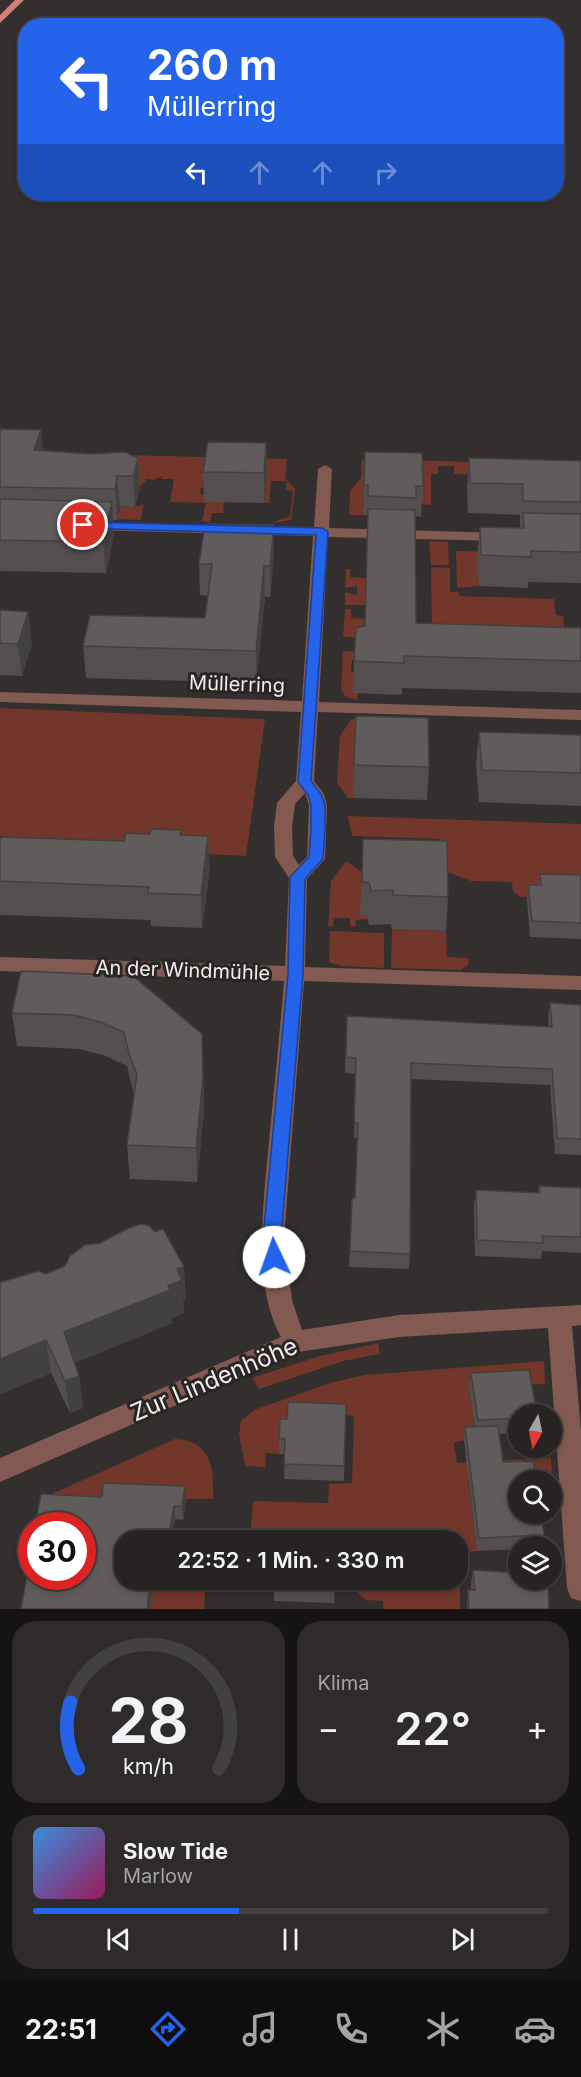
<!DOCTYPE html>
<html lang="de">
<meta charset="utf-8">
<style>
:root{--surface:#262322;--page:#2e2b2a;--text:#f1f3f6;--muted:#a4a4a5;--line:#424040;--accent:#2563eb}
body{margin:0;font-family:Inter,sans-serif;background:var(--page);color:var(--text);height:100vh;display:flex;flex-direction:column;font-size:22px;white-space:nowrap}
*{box-sizing:border-box;margin:0}
p{font-size:20px;color:var(--muted)}
.icon{flex:none;width:33px;height:33px;fill:none;stroke:currentColor;stroke-width:2;stroke-linecap:round;stroke-linejoin:round}
.map{position:relative;height:1609px;overflow:hidden}
.panel{display:flex;flex-direction:column;gap:12px;padding:12px;background:#151313;flex:1}
.panel>*{flex:none}
.hud{position:absolute;left:18px;top:18px;width:546px;height:183px;border-radius:24px;box-shadow:0 3px 9px #0003,0 0 0 2px var(--line);background:#2563eb;color:#fff;overflow:hidden}
.needle{width:39px;rotate:189deg}
.controls{position:absolute;left:508px;top:1404px;display:grid;gap:12px}
.controls a{display:grid;place-items:center;width:54px;height:54px;border-radius:50%;background:var(--surface);box-shadow:0 3px 9px #0003,0 0 0 2px var(--line);font-size:30px}
.speed{position:absolute;left:18px;top:1512px;display:flex;gap:12px;font-size:30px;font-weight:700;text-align:center}
.speed>*{display:grid;place-content:center;width:78px;height:78px;border-radius:50%;background:var(--surface);box-shadow:0 3px 9px #0003,0 0 0 2px var(--line);line-height:1}
.speed .limit{border:9px solid #d22;background:#fff;color:#111}
.pin{position:absolute;display:grid;place-items:center;width:51px;height:51px;color:#fff;margin:-26px;border:3px solid #fff;border-radius:50%;box-shadow:0 2px 6px #0007}
.me{position:absolute;width:66px;margin:-33px;rotate:357deg;stroke-linejoin:round;filter:drop-shadow(0 0 4px #0008)}
.turn{display:flex;align-items:center;gap:21px;height:126px;padding:0 30px;font-size:27px}
.turn .icon{width:78px;height:78px;stroke-width:2.5}
.turn b{display:block;font-size:42px;line-height:51px}
.lanes{display:flex;align-items:center;height:57px;padding:0 30px;background:#0003;justify-content:center;gap:30px;direction:ltr}
.lanes .off{opacity:.35}
.big{font-size:45px;font-weight:600;line-height:1.1}
.panel .tile{flex:1;display:flex;flex-direction:column;justify-content:center;gap:9px;min-width:0;padding:0 21px;border-radius:24px;background:var(--page)}
.panel .dial{align-items:center;gap:0}
.dial svg{height:156px;overflow:visible;fill:none;stroke:var(--line);stroke-width:7;stroke-linecap:round;text-anchor:middle}
.dial text{fill:var(--text);stroke:none}
.song{display:flex;align-items:center;gap:18px}
.cover{width:72px;height:72px;border-radius:9px;background:linear-gradient(135deg,hsl(210 70% 55%),hsl(330 70% 35%))}
.played{height:6px;border-radius:3px;background:linear-gradient(90deg,var(--accent) 40%,var(--line) 40%)}
.keys{display:flex;justify-content:space-around;direction:ltr}
.heat{display:flex;justify-content:space-between;align-items:center;font-size:33px;direction:ltr}
.panel .tiles{flex:1;display:grid;gap:12px;grid-template-columns:1fr 1fr}
.tile:last-child{grid-column:span 2}
.trip{position:absolute;left:114px;top:1530px;width:354px;height:60px;border-radius:24px;background:var(--surface);box-shadow:0 3px 9px #0003,0 0 0 2px var(--line);font-weight:600;line-height:60px;text-align:center}
.tab-bar{display:flex;height:96px;justify-content:space-around;align-items:center;background:#0f0e0e;color:var(--muted)}
.tab-bar .icon{width:42px;height:42px}
.tab-bar .active{color:var(--accent)}
.tab-bar b{font-size:27px;color:var(--text)}
.map>svg:first-child{display:block}
</style>
<div class="map">
<svg width="581" height="1609" viewBox="0 0 581 1609">
<rect width="100%" height="100%" fill="#322f2e"/>
<path fill="#72362a" d="M5,452L287,459L285,478L295,489L291,520L271,523L290,516L293,491L286,490L287,481H271L269,503H264L267,473L201,488L200,494L206,495L205,502H224L223,513H212L210,522L186,521H202L206,503L170,502L174,479H162L161,476L154,480L147,479L142,485H136Z
M362,459L581,465V477L454,474V466H438V474H431V505L421,504L365,478L363,515H349L350,491L361,478Z
M144,504L141,520L110,519L112,513L120,512V508L113,506L135,507Z
M429,541L448,542L449,565H431Z
M456,551L510,552L479,586L457,588Z
M431,567L450,568V592H459V596L554,599L556,615L563,616L565,633L432,637Z
M346,569H350V577L366,578L365,605H345V592L357,595V586L345,588Z
M345,609H351V618L364,619V637H343Z
M343,651L401,654L352,660L351,671L354,672L353,693H358L357,700L346,697L341,690Z
M0,708L265,719L246,856L0,845Z
M355,718H362L353,798H348L337,783L340,736L350,721Z
M348,816L581,824V894L520,897L513,891L512,882L471,881L442,870L441,839L352,836Z
M346,861L362,872L361,915H367L368,919L356,920L355,926L350,927V918H334L333,926L328,927L331,881Z
M392,929L446,931L447,957L469,958L468,965L460,970L391,968Z
M330,931L384,933V968L342,966L329,962Z
M378,1343L380,1354L343,1361L259,1389L252,1378L320,1356Z
M544,1361L545,1384L469,1388L477,1439L454,1442L457,1463L551,1458L553,1491L552,1480L468,1477L477,1551L467,1552V1568H460V1609H383V1601L366,1600L356,1591V1580H458V1540H317L316,1531L276,1529L271,1540H250L253,1501L328,1503L329,1484L352,1483L354,1416L345,1415L280,1454L266,1453L265,1467L245,1466L239,1434L241,1421L254,1410L330,1383L364,1375Z
M175,1439C212,1441 214,1468 213,1499L45,1497Z
M154,1580H206L204,1609H150L151,1597L132,1583L153,1584Z"/>
<g fill="none" stroke-linecap="round" stroke-linejoin="round">
<path fill="#825a52" fill-rule="evenodd" d="M325,465L332,469L329,528L504,533L511,537L504,541L328,537L319,702L581,710V720L318,712L314,781L324,794L327,805L325,859L307,879L305,967L581,976V990L304,981L284,1238L292,1300L302,1330L399,1315L581,1305V1325L572,1326L581,1431V1601L571,1598L567,1588L548,1328L399,1337L298,1352L0,1482V1458L281,1337C250,1282 265,1192 270,1131C275,1081 280,1031 284,981L0,971V957L285,966L289,878L275,857L274,827L277,803L296,781L301,712L0,702V692L302,701L313,536L91,530L84,526L91,522L314,527L318,469ZM305,793L309,805L307,857L299,865L293,856L292,827L295,804Z"/>
<path fill="#d28272" fill-rule="evenodd" d="M15,0H24L0,23V15Z"/>
</g>
<path fill="#534f4e" d="M0,429L43,450L138,458L140,488L135,507L120,506L117,520H113L114,533L106,573L0,571Z
M266,443L267,473L264,503L204,502L203,472Z
M365,452L423,486L421,517L415,516L416,623L581,628V693L402,688V695L353,693L354,661L365,626L367,527V515H363Z
M469,458L581,461V583L528,582V588L479,586L477,558L480,527L520,528V515L468,513L467,488Z
M274,556L270,597H265L256,683L86,678L83,646L205,618L208,596L200,595L199,564Z
M0,610L32,644L22,676L0,675Z
M356,716L429,767L427,800L353,798Z
M479,732L581,735V806L479,802L476,765Z
M181,835L210,869L202,928L151,926V920L0,915V837L124,841Z
M363,839L448,897L446,931L392,929L391,924L369,925L367,915H360Z
M540,874L581,875V939L530,937L527,901L528,885H538Z
M21,971L203,1067L204,1110L197,1182L130,1179L127,1145L134,1094L132,1087L127,1066L103,1055L78,1049L17,1046L12,1013Z
M550,1003L581,1005V1155L555,1154L550,1085L411,1079L410,1254L409,1269L349,1267L352,1198H355L357,1138H354L356,1074L345,1073L347,1016L549,1027L548,1019Z
M539,1186L581,1188V1253L542,1251L541,1259L475,1256L474,1206L476,1190L538,1193Z
M46,1274L186,1300L183,1301L184,1313L172,1318V1323L74,1363L79,1376L83,1408L70,1413L51,1373L0,1394Z
M471,1373L519,1414V1433L499,1434L503,1462L544,1535L542,1546H519V1549L477,1551L464,1441L465,1427H475L469,1388Z
M346,1404L344,1481L284,1479L285,1454H279V1438L287,1419Z
M102,1497L186,1499L183,1520L175,1519L171,1540H124Z
M473,1570L549,1609H467L468,1590H471V1584Z
M274,1580H335L334,1603L274,1601Z"/>
<path fill="#434040" d="M41,430L44,459L34,450Z
M266,443L267,473L264,503V473Z
M138,458L140,488L135,507L133,476Z
M117,476L120,506L117,520L115,489Z
M112,502L114,533L106,573L103,542Z
M274,525V556L270,597V566Z
M264,566L265,597L256,683V651Z
M28,612L32,644L22,676L18,644Z
M208,836L210,869L202,928L201,895Z
M202,1034L204,1110L197,1182L196,1148Z
M184,1267L186,1300L183,1301L184,1313L172,1318V1323L69,1365L64,1332L168,1286L177,1269Z
M46,1340L51,1373L0,1394V1359Z
M79,1376L83,1408L70,1413L65,1381Z
M185,1486L186,1499L183,1520L182,1506Z
M174,1506L175,1519L171,1540H168Z
M150,1580H154L150,1609H147Z"/>
<path fill="#605c5b" stroke="#434040" stroke-width="1.5" d="M0,429L41,430L34,450L91,454L125,452L138,458L133,476H117L115,489L0,487Z
M208,442L266,443L264,473L203,472Z
M365,452L422,453L423,486H416V498L368,496V485H364Z
M469,458L581,461V502L523,501V484L470,483Z
M0,499L112,502L103,542L0,540Z
M368,509L415,510L416,623L581,628V661L404,656V663L354,661L356,628L365,626Z
M523,513L581,514V552L531,551V557L481,555L480,527L524,528Z
M205,524L274,525L270,566H264L256,651L83,646L90,615L205,618L212,564H199Z
M0,610L28,612L18,644L0,643Z
M356,716L428,718L429,767L354,765Z
M479,732L581,735V773L482,770Z
M151,829L181,830L180,835L208,836L201,895L148,893L149,887L0,881V837L124,841L126,833L150,834Z
M363,839L447,841L448,897L393,895V890L371,891L369,882H362Z
M540,874L581,875V923L532,921L528,885H541Z
M21,971L133,976L202,1034L203,1077L196,1148L127,1145L137,1074L129,1054L124,1032L100,1022L74,1015L12,1013Z
M550,1003L581,1005V1139L557,1138L552,1069L411,1063L410,1254L350,1251L352,1198H355L358,1123H354L356,1058L346,1057L347,1016L552,1027Z
M539,1186L581,1188V1237L542,1236L543,1243L477,1240L476,1190L540,1193Z
M141,1224L149,1226L155,1232L163,1229L184,1267L177,1269L182,1280L168,1286L170,1290L64,1332L79,1376L65,1381L46,1340L0,1359V1283L2,1282L38,1271L46,1274L65,1266L70,1256L85,1245L100,1243L127,1229Z
M529,1370L537,1414H519V1418L478,1420L471,1373Z
M288,1402L346,1404L344,1466L284,1464L285,1439L279,1438L280,1419H287Z
M498,1426L503,1462L533,1461L536,1480H519V1514H541L544,1535L479,1538L465,1427Z
M103,1483L185,1486L182,1506H174L168,1539L156,1538L155,1540H124V1580H150L147,1609H21L32,1549V1576H82V1526H35L41,1494L102,1497Z
M276,1531L336,1533V1540H275Z
M473,1570L519,1573V1580H548L549,1609H469L468,1590H475Z
M274,1580H335V1588L273,1586Z"/>
<path fill="#2563eb" stroke="#184099" stroke-width="1.5" d="M83,522L322,528L328,532L311,781L321,794L325,805V829L323,859L305,879L303,974L281,1238L283,1257L281,1262L274,1264L268,1262L263,1238L288,974L290,877L309,857L311,829V805L308,795L298,782L316,535L79,528V523Z"/>
<g text-anchor="middle" dominant-baseline="central" stroke-width="6" stroke-linejoin="round" paint-order="stroke">
<g font-size="20" fill="#f0eded" stroke="#282524">
<text transform="translate(237 684) rotate(2)">Müllerring</text>
<text transform="translate(183 970) rotate(2)">An der Windmühle</text>
</g>
<g font-size="24" fill="#f0eded" stroke="#282524">
<text transform="translate(214 1379) rotate(-23)">Zur Lindenhöhe</text>
</g>
</g>
</svg>
<div class="controls">
<a><svg class="needle" viewBox="-14 -14 28 28"><path d="M0-13l5 13h-10z" fill="#e53935"/><path d="M0 13l5-13h-10z" fill="#a4a4a5"/></svg></a>
<a><svg class="icon" aria-label="search" viewBox="0 0 24 24"><circle cx="10" cy="10" r="6"/><path d="M15 15l6 6"/></svg></a>
<a><svg class="icon" aria-label="layers" viewBox="0 0 24 24"><path d="M12 4l9 5-9 5-9-5zM3 14l9 5 9-5"/></svg></a>
</div>
<div class="speed"><div class="limit">30</div></div>
<div class="pin" style="left:83px;top:525px;background:#d93025"><svg class="icon" aria-label="arrive" viewBox="0 0 24 24"><path d="M6 21V4h12l-3 4 3 4H6"/></svg></div>
<svg class="me" style="left:274px;top:1257px" viewBox="-20 -20 40 40"><circle r="19" fill="#fff"/><path d="M0-13L10 11 0 6-10 11z" fill="#2563eb"/></svg>
<div class="trip">22:52 · 1 Min. · 330 m</div>
<div class="hud">
<div class="turn"><svg class="icon" aria-label="left" viewBox="0 0 24 24"><path d="M17 20v-9H6M10 6l-5 5 5 5"/></svg><div><b>260 m</b>Müllerring</div></div>
<div class="lanes"><svg class="icon" aria-label="left" viewBox="0 0 24 24"><path d="M17 20v-9H6M10 6l-5 5 5 5"/></svg><svg class="icon off" aria-label="ahead" viewBox="0 0 24 24"><path d="M12 20V5M6 11l6-6 6 6"/></svg><svg class="icon off" aria-label="ahead" viewBox="0 0 24 24"><path d="M12 20V5M6 11l6-6 6 6"/></svg><svg class="icon off" aria-label="right" viewBox="0 0 24 24"><path d="M7 20v-9h11M14 6l5 5-5 5"/></svg></div>
</div>
</div>
<section class="panel">
<div class="tiles">
<div class="tile dial"><svg viewBox="0 0 100 80">
<path d="M14 69A42 42 0 1 1 86 69"/>
<path d="M14 69A42 42 0 0 1 10 35" stroke="#2563eb"/>
<text x="50" y="56" font-size="32" font-weight="700">28</text>
<text x="50" y="72" font-size="11">km/h</text>
</svg></div>
<div class="tile"><p>Klima</p>
<div class="heat"><a>−</a><b class="big">22°</b><a>+</a></div>
</div>
<div class="tile">
<div class="song"><i class="cover"></i><div><b>Slow Tide</b><p>Marlow</p></div></div>
<div class="played"></div>
<div class="keys"><svg class="icon" aria-label="previous" viewBox="0 0 24 24"><path d="M18 5L8 12l10 7zM5 5v14"/></svg><svg class="icon" aria-label="pause" viewBox="0 0 24 24"><path d="M8 5v14M16 5v14"/></svg><svg class="icon" aria-label="next" viewBox="0 0 24 24"><path d="M6 5l10 7-10 7zM19 5v14"/></svg></div>
</div>
</div>
</section>
<nav class="tab-bar">
<b>22:51</b>
<svg class="icon active" aria-label="directions" viewBox="0 0 24 24"><path d="M12 3l9 9-9 9-9-9zM9 14v-3h6M13 9l2 2-2 2"/></svg>
<svg class="icon" aria-label="music" viewBox="0 0 24 24"><path d="M9 18V5l10-2v13"/><circle cx="6" cy="18" r="3"/><circle cx="16" cy="16" r="3"/></svg>
<svg class="icon" aria-label="phone" viewBox="0 0 24 24"><path d="M5 4h4l2 5-3 2q2 4 5 5l2-3 5 2v4C11 20 4 13 5 4z"/></svg>
<svg class="icon" aria-label="climate" viewBox="0 0 24 24"><path d="M12 3v18M4 7l16 10M4 17L20 7"/></svg>
<svg class="icon" aria-label="car" viewBox="0 0 24 24"><path d="M5 17H2v-5l4-1 3-4h7l3 4 3 1v5h-3M9 17h6M6 11h13"/><circle cx="7" cy="17" r="2"/><circle cx="17" cy="17" r="2"/></svg>
</nav>
